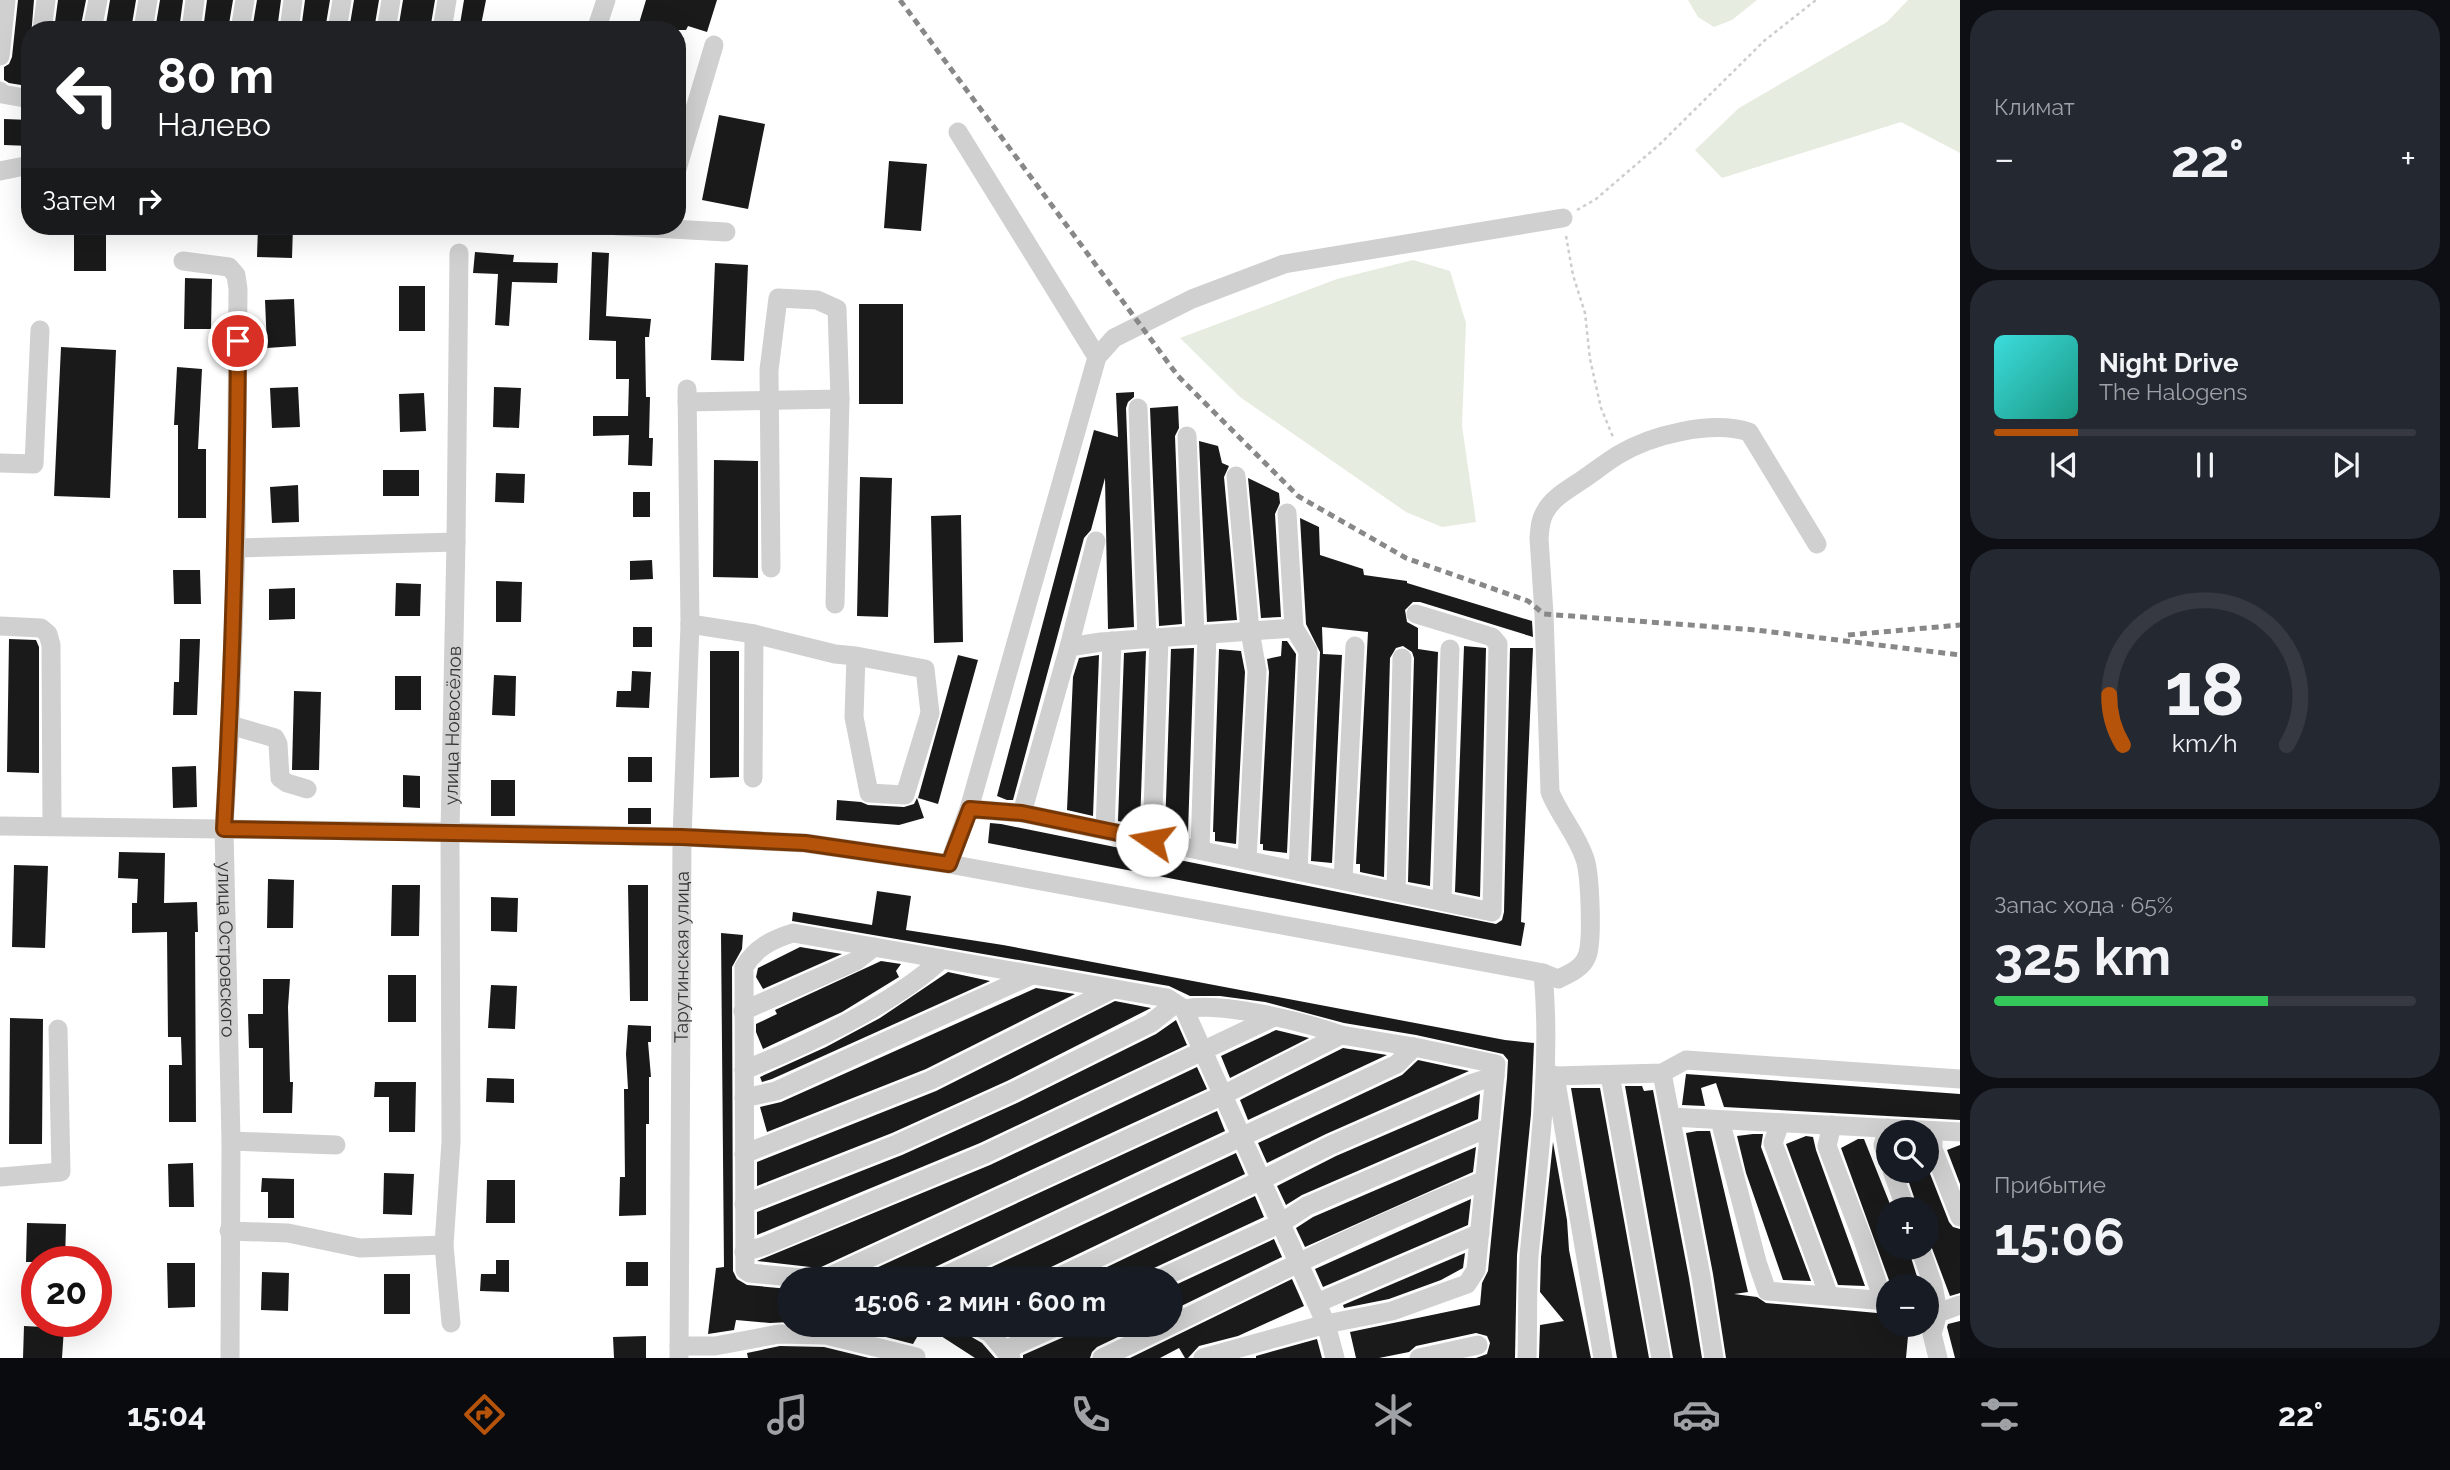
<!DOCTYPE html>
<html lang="ru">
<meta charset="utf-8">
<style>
:root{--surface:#171b24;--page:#242831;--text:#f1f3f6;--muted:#9ea1a6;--line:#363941;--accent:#b45309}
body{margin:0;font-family:Raleway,sans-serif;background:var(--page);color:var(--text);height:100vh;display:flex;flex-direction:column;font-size:26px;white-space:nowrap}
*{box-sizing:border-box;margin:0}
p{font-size:23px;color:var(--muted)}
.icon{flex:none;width:38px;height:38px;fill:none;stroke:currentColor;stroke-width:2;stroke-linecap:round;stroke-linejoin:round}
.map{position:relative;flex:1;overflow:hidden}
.side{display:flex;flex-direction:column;gap:10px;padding:10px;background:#0d0f14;width:490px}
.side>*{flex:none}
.guide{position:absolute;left:21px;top:21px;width:665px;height:214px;border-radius:28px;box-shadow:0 7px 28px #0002;background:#202124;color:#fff;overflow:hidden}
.controls{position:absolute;left:1876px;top:1120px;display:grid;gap:14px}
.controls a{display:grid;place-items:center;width:63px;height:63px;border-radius:50%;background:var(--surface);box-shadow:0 7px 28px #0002;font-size:35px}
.speed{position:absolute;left:21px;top:1246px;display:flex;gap:14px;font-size:35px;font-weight:700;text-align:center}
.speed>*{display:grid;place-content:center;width:91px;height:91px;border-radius:50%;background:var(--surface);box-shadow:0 7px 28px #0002;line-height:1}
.speed .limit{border:10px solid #d22;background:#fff;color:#111}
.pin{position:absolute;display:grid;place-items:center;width:60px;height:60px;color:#fff;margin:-30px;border:4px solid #fff;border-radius:50%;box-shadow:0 2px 7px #0007}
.me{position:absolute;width:77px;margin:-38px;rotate:282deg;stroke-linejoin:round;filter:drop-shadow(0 0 5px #0008)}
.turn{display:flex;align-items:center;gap:24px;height:147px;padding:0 21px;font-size:32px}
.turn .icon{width:91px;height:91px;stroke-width:2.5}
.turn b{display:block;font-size:49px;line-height:60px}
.then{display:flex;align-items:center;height:66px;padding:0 21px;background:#0003;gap:14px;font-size:26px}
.big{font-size:52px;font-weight:700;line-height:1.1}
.side .card{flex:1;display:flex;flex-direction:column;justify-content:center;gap:10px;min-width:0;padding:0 24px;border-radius:28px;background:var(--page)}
.side .dial{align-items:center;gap:0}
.dial svg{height:182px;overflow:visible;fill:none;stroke:var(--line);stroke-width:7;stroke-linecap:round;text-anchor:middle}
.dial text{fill:var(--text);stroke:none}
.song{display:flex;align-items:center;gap:21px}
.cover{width:84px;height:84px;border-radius:10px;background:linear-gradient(135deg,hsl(180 70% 55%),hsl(170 70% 35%))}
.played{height:7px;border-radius:4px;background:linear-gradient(90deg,var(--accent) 20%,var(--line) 20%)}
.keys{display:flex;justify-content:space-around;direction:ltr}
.heat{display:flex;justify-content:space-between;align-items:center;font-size:38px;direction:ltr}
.charge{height:10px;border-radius:5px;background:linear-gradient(90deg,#34c759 65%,var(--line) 0)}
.trip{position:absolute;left:777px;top:1267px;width:406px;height:70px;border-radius:35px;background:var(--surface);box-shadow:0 7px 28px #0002;font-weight:700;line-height:70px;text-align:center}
.dock{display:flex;height:112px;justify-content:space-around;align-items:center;background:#090b0e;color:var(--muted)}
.dock .icon{width:49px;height:49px}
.dock .current{color:var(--accent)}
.dock b{font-size:32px;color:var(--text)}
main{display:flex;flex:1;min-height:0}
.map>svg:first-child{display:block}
</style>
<main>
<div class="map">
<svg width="1960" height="1358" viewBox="0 0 1960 1358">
<rect width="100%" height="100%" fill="#fff"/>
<path fill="#e6ecdf" d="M1688,0H1757L1732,20L1714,27L1698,17Z
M1908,0H1960V153L1901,122L1722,178L1695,150L1739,108L1887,22Z
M1413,260L1450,271L1466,323L1462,426L1476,522L1442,527L1406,512L1240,397L1180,338L1337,279Z"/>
<path fill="#1a1a1a" d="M18,0H34L27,86L9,83L4,80V67L9,64L12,57Z
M58,0H86L80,30H54Z
M110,0H136L131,30H105Z
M160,0H183L179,30H155Z
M207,0H233L228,30H203Z
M257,0H281L277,30H252Z
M305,0H330L325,30H301Z
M354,0H379L374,30H349Z
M403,0H435L430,30H398Z
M464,0H486L480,30H459Z
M646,0H717L707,32L688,26L686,30H637Z
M719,115L765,124L748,209L702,200Z
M4,119L30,120V146L4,145Z
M889,161L927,164L921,231L884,228Z
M74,226H106V271H74Z
M258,226H293L292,258L257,257Z
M475,252L514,255L513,262L558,263L557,283L512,282L509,326L495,325L498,274L473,273Z
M592,252L609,253L606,316L651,319L649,337H645L646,397H650L649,438H653L652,466L628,465L629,435L593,436V416H628L629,379H616V341L589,340Z
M715,263L748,265L744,361L711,360Z
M185,278L212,279L211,329H184Z
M399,286H425V331H399Z
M294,299L296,346L267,348L265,300Z
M859,304H903V404H859Z
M61,347L116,350L110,498L54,496Z
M177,367L202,369L198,449H206V518H178V425H174Z
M298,387L300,427L272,428L270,388Z
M494,387L521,388L519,428L493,427Z
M1134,392V397L1128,402L1126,408L1134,627L1108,629L1105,478L1091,530L1084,538L1013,800H1007L997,796L1094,430L1118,437L1116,393Z
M424,393L426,431L400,432L399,394Z
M1178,406L1179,428L1175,436L1182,624L1159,626L1150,408Z
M1199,441L1218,446L1222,463L1229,466L1224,477L1237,620L1207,622Z
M714,460L758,461V578L713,577Z
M383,470H419V496H383Z
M496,473L525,474L524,503L495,502Z
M860,477L892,478L888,617L857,616Z
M1248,478L1279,493L1280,503L1275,514L1281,617L1261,618Z
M298,485L299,522L272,523L270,487Z
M633,492H650V517H633Z
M961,515L963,642L934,643L931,516Z
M1300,518L1319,527L1320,555L1363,569L1364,575L1407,581V583L1532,621L1533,637L1420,602H1413L1405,610L1407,622L1418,628V649L1438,652L1430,886L1408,882L1414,658L1412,652L1403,646L1396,648L1390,658L1384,877L1360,872V864H1356L1368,632L1322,627L1323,654L1342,655L1332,863L1311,861L1320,652L1306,624Z
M652,560L653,579L630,580V561Z
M173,570H200L201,604H174Z
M496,581L522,582L521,622H496Z
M396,583L421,584L420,616H395Z
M295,588V619L269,620V589Z
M633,627H652V647H633Z
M9,639L36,640L39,647V773L7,772Z
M180,639H200L197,715H173L174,682H179Z
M1282,641H1287L1296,654L1287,853L1263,850V844H1260L1269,672L1267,659L1281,656Z
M1464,646L1486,648L1480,897L1455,892Z
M1194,648L1188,833H1175L1165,831L1171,649Z
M1510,648H1533L1521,922L1525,923L1521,946L988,843L990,823L1001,824L1496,924L1502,920L1504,912Z
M1219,649L1241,651L1245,672L1236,844L1215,841V832H1213Z
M710,651H739V777L710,778Z
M1146,651L1140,825L1118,821L1124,653Z
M958,655L978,660L938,804L918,798Z
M1099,655L1093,816L1067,810L1073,677L1079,658Z
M632,671L651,672L649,708L616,707L617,691H631Z
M494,675L516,676L515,716L492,715Z
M395,676H421V710H395Z
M294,691L321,692L319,770H292Z
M628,757H652V782H628Z
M196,766L197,807L173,808L172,767Z
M403,775L420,776V808L403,807Z
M491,780H515V816H491Z
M917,798L924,818L899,825L836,820L837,800L861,802L868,805L904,807L914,804Z
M628,808H651V824H628Z
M119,852L165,853L164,903L197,902L198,932H195L196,1122H169V1065H182L181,1037H168L167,932L132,933V903H137L138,879L118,878Z
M14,865L48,866L45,948L12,947Z
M268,879L294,880L293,928H267Z
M392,885H420L419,936H391Z
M628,885H648V1001H630Z
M877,891L911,896L906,930L1003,945L1505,1040L1534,1043L1531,1114L1517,1255L1515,1358H1476L1487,1354L1490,1343L1487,1336L1476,1333L1416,1346L1409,1352L1379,1358H1356L1350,1332L1480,1305L1482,1283L1488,1271L1507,1078L1508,1060L1503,1054L1416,1035L1344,1023L1265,1002L1220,996H1190L1169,986L792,921L793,912L872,925Z
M491,897L518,898L517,932L491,931Z
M721,933L743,935L742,949L732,967L733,1271L737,1279L747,1285L789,1289V1322L770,1323L736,1320L734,1330L708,1334L716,1268L724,1267Z
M800,947L842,954L763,989L756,977L758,968Z
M881,961L901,964L896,971L899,977L842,1012L763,1049L756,1032V1024L777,1014L775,1010Z
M948,972L990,981L772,1079L762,1082L760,1077L826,1047L880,1018Z
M388,975H416V1022H388Z
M263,979H290L288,1007L290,1082H293L292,1113H263V1048H249L248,1014H263Z
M491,985L517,986L515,1029L488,1028Z
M1036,988L1075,994L926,1069L767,1132L760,1107L781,1102Z
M1115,1001L1151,1008L1007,1081L892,1133L757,1186V1162L936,1091Z
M10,1018L43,1019L42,1144H9Z
M1176,1020L1187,1045L980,1143L757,1235V1212L902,1155L1017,1103L1156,1034Z
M628,1025L651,1026V1042H648L651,1077H649V1124H646V1215L619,1216L620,1177H625L624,1089H628L626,1054Z
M1276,1030L1309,1038L1230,1078L1221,1056Z
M1343,1048L1387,1055L1248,1120L1240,1100Z
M1418,1060L1469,1071L1326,1134L1267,1163L1258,1143L1402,1075Z
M1197,1067L1207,1089L819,1268L757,1261L990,1165Z
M1686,1074L1960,1094V1120L1724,1107L1716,1083L1701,1088L1705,1106L1682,1105Z
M487,1078L514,1079V1103L486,1102Z
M375,1082H416L415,1132H389V1097H374Z
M1625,1086H1642L1644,1091L1653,1090L1689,1278L1702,1358H1673Z
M1571,1088H1600L1649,1358H1617Z
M1480,1094L1478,1119L1302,1195L1286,1205L1277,1186L1336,1156Z
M1217,1111L1225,1131L933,1268L928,1273L926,1279H897L892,1273L879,1278L863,1279L861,1275Z
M1697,1131H1710L1748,1292L1734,1294L1757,1297L1766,1303L1888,1314V1325H1909L1906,1358H1726L1713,1274L1686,1133Z
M1753,1134H1763L1761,1147L1811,1281L1783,1280L1746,1173L1737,1136Z
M1806,1136L1813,1137L1816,1150L1865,1286L1838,1285L1786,1144Z
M1858,1139H1864L1892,1209H1888V1248H1908L1920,1286H1894L1890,1283L1841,1148Z
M1553,1142L1567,1220L1569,1250L1591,1358H1539L1540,1325L1564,1321L1540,1292L1541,1257Z
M1960,1145V1184L1947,1150Z
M1476,1147L1473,1172L1305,1247L1296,1228L1313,1217Z
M1236,1153L1245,1174L1049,1268L1044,1273L1042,1279H966Z
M193,1163L194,1207H169L168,1164Z
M1927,1166L1949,1222L1953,1227L1960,1229V1293L1950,1296L1927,1235V1209H1918L1905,1171H1927Z
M384,1173L414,1174L412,1215L383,1214Z
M262,1178L294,1179V1218H268V1192H261Z
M487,1180H515V1223H486Z
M1255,1196L1264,1217L1154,1268L1149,1273L1147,1279H1082Z
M1471,1199L1468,1225L1323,1287L1315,1269Z
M27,1223L66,1224L65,1262H26Z
M1274,1239L1282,1257L1171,1311V1287Z
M1465,1253L1463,1268L1441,1280L1389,1299L1344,1308L1343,1305Z
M496,1260H509V1292L480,1291L481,1274H496Z
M626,1262H648V1286H626Z
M167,1263H195V1307L168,1308Z
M262,1272L289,1273L288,1311L261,1310Z
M384,1274H410V1314H384Z
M1292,1279L1304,1306L1238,1336L1199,1346L1188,1358H1185L1179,1348L1160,1358H1130Z
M1960,1321V1358H1955L1947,1327L1948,1324Z
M853,1325H924L913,1344L851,1328H853Z
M924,1325H951L982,1343L995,1358H975Z
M1072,1325H1143L1097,1347L1092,1352L1090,1358H1023V1355L1066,1336L1070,1332Z
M24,1326L64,1328L62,1358H23Z
M646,1336V1358H614L613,1337Z
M1317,1339L1322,1358H1256V1356Z
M780,1346L824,1347L869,1358H748L747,1353Z"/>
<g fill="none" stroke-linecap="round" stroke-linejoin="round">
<path stroke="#cdcdcd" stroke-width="2.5" stroke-dasharray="3.5 3.5" stroke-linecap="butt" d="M1577,210L1596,199L1660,144L1764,41L1816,0
M1566,236L1573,275L1585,313L1590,359L1601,408L1613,437"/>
<g stroke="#d0d0d0" stroke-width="19">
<path d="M42,30L46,0"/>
<path d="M92,30L98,0"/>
<path d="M143,30L148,0"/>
<path d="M191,30L195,0"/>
<path d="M240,30L245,0"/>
<path d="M289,30L293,0"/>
<path d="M337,30L342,0"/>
<path d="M386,30L391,0"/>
<path d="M442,30L447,0"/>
<path d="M596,30L606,0"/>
<path d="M0,56L6,0"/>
<path d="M0,91L2,94L30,99"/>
<path d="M677,169L714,45"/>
<path d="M0,171L30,165"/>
<path d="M617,226L726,232"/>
<path id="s1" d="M183,261L229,267L236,275L238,289L236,548L230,725L224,829L231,1141L230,1358"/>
<path d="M1097,357L1114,338L1192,299L1284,264L1563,218"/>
<path d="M687,402L840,399L835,604"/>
<path d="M1138,408L1147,639"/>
<path d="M1187,436L1195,635"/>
<path d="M0,463L34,464L40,330"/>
<path d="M1236,476L1250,631L1257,671L1247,860"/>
<path d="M1287,513L1294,628"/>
<path d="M236,548L456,542"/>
<path d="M771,568L769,370L778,298L817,300L837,309L840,399"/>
<path d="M690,624L754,634L835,654L856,656L925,669L930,713L905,795L869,793L854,717L856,656"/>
<path d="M0,626L41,628L48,634L51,645L52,825"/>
<path d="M1069,647L1096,541"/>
<path d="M230,725L275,738L278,744L280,778L287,783L307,789"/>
<path d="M753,778L754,634"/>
<path d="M969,809L1022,813L1492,912L1498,644L1492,637L1416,614"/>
<path d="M1022,813L1069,647L1101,642L1294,628L1308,651L1298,871"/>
<path d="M0,826L450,832L682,837L805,843L949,864L1543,973L1558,979C1569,974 1583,968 1587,956C1593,941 1590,874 1585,859C1577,834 1559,815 1550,792L1544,614L1539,538C1540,529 1540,520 1545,512C1552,498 1569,489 1582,480C1594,472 1605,463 1618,455C1651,435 1711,420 1749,432L1817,544"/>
<path d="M1105,830L1112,641"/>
<path d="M1152,840L1159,638"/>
<path d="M1200,850L1207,634"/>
<path d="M949,864L969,809L1097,357L958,132"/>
<path d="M1343,880L1355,646"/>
<path d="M1396,891L1402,658"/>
<path d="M1442,901L1450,649"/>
<path d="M743,1011L856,961L874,947"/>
<path d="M1341,1035L1414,1047"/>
<path d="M744,1070C807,1045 892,1005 942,959"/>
<path d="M1546,1072L1555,1076L1603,1358"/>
<path d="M1662,1073L1701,1276L1714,1358"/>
<path d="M1610,1075L1661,1358"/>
<path d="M1555,1076L1662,1073L1686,1060L1960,1079"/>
<path d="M744,1098L776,1091L1032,975"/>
<path d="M1671,1117L1960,1132"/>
<path d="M1720,1120L1757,1262L1767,1291L1888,1301"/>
<path d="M1780,1123L1773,1143L1829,1296"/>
<path d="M1832,1125L1827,1146L1863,1240L1883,1300"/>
<path d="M1888,1128L1883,1145L1888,1159"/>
<path d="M1933,1131V1149L1960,1217"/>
<path d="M231,1141L336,1145"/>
<path d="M744,1154L931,1080L1113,989"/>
<path d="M1892,1171L1906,1209"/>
<path d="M0,1177L61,1172L58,1029"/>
<path d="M744,1204L897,1144L1012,1092L1151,1023L1175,1004"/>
<path d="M229,1231L288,1233L360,1248L444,1245"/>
<path d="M1920,1248L1933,1285L1938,1313"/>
<path d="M744,1252L764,1246L985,1154L1274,1017"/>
<path d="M815,1279L749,1273L745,1270L744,967C755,948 773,939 793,933L1167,998L1184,1009L1326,1324L1335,1358"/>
<path d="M824,1279L1223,1095L1341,1035C1304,1022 1221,1001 1184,1009"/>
<path d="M938,1279L1397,1064L1414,1047L1496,1064L1476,1270L1467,1284L1392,1311L1326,1324L1203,1358"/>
<path d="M1054,1279L1261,1180L1331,1145L1473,1083L1495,1076"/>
<path d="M1159,1279L1281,1223L1307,1206L1490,1127"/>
<path d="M1317,1303L1480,1233"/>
<path id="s2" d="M451,1323L444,1245L451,1142L450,832L456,542L459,253"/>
<path d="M974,1325L990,1333L1011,1358"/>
<path d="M679,1346H715L779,1334L826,1335L916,1357"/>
<path d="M1005,1350L1060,1325"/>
<path id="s3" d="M679,1358L682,837L690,624L687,389"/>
<path d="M1102,1358C1229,1298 1354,1232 1485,1180"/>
<path d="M1419,1358L1478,1345"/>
<path d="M1527,1358C1528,1324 1527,1290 1529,1256C1538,1162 1552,1067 1543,973"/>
<path d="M1938,1358L1932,1334L1938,1313L1960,1305"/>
</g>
<path stroke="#888" stroke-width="5" stroke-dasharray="7 5" stroke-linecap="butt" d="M900,0L1178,376L1298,496L1406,558L1528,601L1544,614L1756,630L1960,655
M1848,635L1960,625"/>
</g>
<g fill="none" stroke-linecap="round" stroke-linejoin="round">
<g stroke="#753606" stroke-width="18">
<path id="route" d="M238,341C237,504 233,666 224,829L682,837L805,843L949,864L970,809L1022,813L1152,840"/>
</g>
<use href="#route" stroke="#b45309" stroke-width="12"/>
</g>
<g text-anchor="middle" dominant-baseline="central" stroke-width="7" stroke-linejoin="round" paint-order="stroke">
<g font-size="19" fill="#333" stroke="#fff">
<text stroke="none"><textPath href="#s2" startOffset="598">улица Новосёлов</textPath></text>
<text stroke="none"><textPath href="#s1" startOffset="732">улица Островского</textPath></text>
<text stroke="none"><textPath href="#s3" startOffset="401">Тарутинская улица</textPath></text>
</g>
</g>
</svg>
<div class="controls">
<a><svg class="icon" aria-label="search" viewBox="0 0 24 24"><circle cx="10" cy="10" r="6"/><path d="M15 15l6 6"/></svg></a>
<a>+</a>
<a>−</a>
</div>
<div class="speed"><div class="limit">20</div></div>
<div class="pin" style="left:238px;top:341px;background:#d93025"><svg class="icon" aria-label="arrive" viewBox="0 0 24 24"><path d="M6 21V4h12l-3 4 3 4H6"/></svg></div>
<svg class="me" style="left:1152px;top:840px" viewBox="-20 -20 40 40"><circle r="19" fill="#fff"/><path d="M0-13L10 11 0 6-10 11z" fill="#b45309"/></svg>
<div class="trip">15:06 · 2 мин · 600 m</div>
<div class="guide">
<div class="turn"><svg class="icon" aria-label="left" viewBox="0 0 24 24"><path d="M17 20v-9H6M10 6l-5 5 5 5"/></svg><div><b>80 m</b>Налево</div></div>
<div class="then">Затем<svg class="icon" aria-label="right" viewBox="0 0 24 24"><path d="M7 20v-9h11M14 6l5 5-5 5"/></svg></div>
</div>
</div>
<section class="side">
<div class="card"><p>Климат</p>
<div class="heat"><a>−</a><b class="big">22°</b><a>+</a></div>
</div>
<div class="card">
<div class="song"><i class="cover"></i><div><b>Night Drive</b><p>The Halogens</p></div></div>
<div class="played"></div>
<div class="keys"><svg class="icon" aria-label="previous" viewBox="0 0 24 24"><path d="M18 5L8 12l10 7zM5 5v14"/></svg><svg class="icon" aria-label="pause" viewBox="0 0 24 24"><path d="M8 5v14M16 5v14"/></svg><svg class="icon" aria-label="next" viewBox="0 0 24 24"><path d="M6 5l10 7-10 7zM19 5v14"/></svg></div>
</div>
<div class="card dial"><svg viewBox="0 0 100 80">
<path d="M14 69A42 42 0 1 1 86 69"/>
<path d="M14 69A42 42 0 0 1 8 47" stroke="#b45309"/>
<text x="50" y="56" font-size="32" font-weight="700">18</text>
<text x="50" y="72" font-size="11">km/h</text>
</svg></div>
<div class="card"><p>Запас хода · 65%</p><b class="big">325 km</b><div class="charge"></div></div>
<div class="card"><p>Прибытие</p><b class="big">15:06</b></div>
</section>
</main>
<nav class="dock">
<b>15:04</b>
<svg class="icon current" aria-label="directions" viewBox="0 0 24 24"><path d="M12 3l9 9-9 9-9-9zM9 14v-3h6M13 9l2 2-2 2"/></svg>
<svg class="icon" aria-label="music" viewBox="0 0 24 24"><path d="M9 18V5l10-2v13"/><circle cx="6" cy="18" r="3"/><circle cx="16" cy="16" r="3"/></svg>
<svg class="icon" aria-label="phone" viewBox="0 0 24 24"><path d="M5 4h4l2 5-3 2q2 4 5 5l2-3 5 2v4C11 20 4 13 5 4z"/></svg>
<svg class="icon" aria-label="climate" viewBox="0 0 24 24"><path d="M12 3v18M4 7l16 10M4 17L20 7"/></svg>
<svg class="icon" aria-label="car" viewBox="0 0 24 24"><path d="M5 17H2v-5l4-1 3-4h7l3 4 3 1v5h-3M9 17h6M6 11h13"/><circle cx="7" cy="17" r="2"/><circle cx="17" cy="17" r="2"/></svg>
<svg class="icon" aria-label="filters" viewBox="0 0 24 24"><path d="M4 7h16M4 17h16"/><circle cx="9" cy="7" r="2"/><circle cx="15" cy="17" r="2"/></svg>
<b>22°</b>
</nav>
